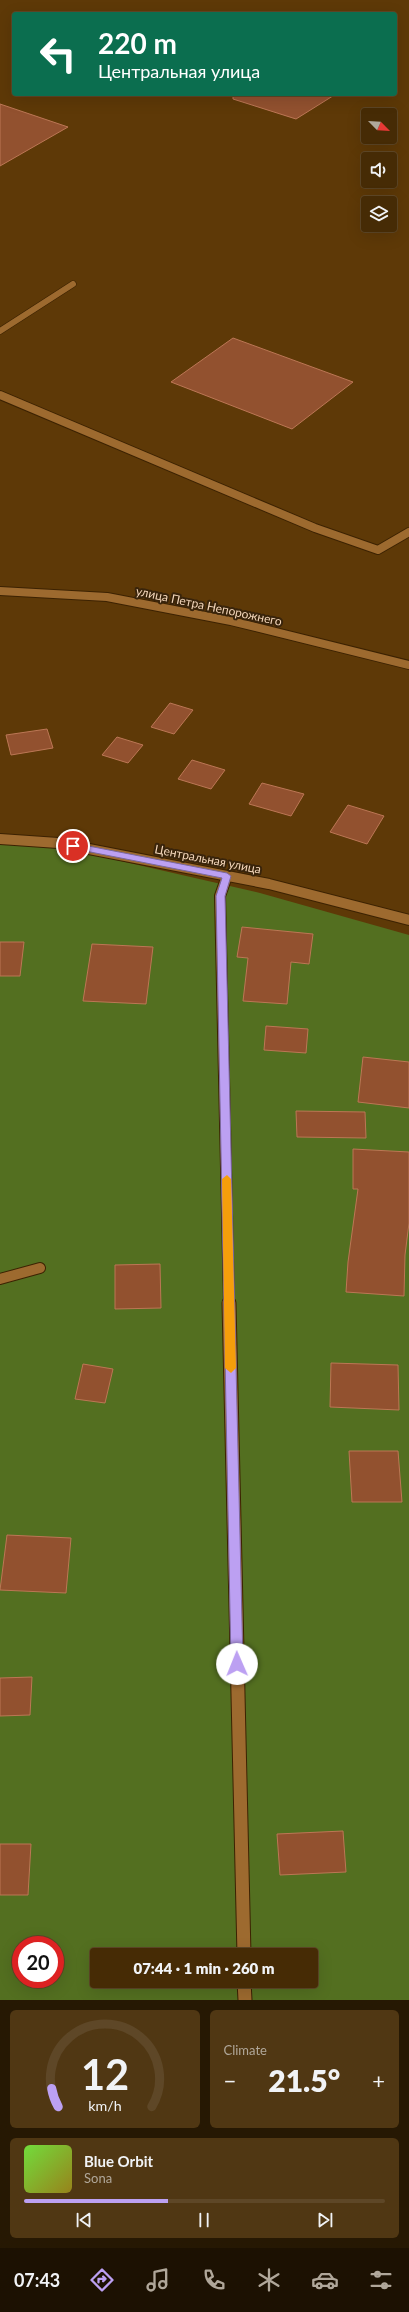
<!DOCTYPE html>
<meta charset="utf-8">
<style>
:root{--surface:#462b05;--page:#503713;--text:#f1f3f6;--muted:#b0a79a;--line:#5e4727;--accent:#bca0f2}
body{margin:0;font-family:Lato,sans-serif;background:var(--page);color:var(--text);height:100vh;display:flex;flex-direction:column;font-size:15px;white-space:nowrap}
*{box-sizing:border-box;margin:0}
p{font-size:13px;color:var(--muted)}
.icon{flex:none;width:22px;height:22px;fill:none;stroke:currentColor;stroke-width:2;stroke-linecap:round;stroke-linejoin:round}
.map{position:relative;height:2000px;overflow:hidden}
.drawer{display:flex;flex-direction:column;gap:10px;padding:10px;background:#261803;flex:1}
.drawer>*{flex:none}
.guide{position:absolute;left:12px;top:12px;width:385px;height:84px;border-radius:4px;box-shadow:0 4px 16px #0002,0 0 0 1px var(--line);background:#0b6e4f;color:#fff;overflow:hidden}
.needle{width:26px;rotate:114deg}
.controls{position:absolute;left:361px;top:108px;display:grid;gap:8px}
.controls a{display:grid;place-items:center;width:36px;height:36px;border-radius:4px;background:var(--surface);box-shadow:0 4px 16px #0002,0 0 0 1px var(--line);font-size:20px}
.speed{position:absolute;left:12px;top:1936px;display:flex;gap:8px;font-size:20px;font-weight:700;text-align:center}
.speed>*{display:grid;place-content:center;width:52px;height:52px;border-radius:50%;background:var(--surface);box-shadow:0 4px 16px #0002,0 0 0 1px var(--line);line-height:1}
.speed .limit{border:6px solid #d22;background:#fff;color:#111}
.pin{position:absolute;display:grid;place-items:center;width:34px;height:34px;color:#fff;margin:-17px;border:2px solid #fff;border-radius:50%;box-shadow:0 1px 4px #0007}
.me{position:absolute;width:44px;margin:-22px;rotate:359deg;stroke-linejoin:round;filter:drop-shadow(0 0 3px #0008)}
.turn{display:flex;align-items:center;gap:14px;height:84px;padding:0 20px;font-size:18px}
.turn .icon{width:52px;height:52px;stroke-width:2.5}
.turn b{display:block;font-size:28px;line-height:34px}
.big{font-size:30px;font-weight:800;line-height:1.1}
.drawer .card{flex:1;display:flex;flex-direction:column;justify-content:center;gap:6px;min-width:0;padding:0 14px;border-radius:6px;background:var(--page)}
.drawer .dial{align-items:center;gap:0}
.dial svg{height:104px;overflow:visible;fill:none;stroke:var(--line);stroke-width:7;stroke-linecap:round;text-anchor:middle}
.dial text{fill:var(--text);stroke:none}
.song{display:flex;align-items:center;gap:12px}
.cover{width:48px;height:48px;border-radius:6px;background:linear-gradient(135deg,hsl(100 70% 55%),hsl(50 70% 35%))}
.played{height:4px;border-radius:2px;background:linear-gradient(90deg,var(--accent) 40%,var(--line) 40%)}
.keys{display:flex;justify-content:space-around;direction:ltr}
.heat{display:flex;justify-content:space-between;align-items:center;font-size:22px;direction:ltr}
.drawer .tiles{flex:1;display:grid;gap:10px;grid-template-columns:1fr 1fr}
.card:last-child{grid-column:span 2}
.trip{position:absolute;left:90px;top:1948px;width:228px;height:40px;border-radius:4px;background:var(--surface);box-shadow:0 4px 16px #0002,0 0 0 1px var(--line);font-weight:800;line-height:40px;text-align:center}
.menu{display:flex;height:64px;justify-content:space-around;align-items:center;background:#1c1102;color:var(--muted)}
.menu .icon{width:28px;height:28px}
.menu .selected{color:var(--accent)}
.menu b{font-size:18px;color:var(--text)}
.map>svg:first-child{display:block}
</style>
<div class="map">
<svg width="409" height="2000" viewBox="0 0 409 2000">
<rect width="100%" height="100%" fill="#5e3907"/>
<path fill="#536f20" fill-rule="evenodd" d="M12,836L260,893L409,935V2000H0V838ZM21,1945H55V1979H21ZM97,1955H311V1981H97Z"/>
<path fill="#92512f" stroke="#bc7755" d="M233,94H336L296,119L233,99Z
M0,104L68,127L0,166Z
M233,338L353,382L292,429L171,382Z
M170,703L193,710L174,734L151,727Z
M47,729L53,748L11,755L6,735Z
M117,737L143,745L128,763L102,755Z
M192,760L225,770L211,789L178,779Z
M262,783L304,794L291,816L249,804Z
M348,805L384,816L367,844L330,832Z
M242,927L313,934L309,964L291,962L287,1004L243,1001L248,958L237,957Z
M0,942H24L20,976H0Z
M92,944L153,947L146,1004L83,1001Z
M266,1026L308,1029L306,1053L264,1050Z
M363,1057L409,1062V1108L358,1102Z
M296,1111L365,1112L366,1138L297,1137Z
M353,1149L409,1152V1223L405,1255L404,1296L346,1292L348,1262L358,1189H353Z
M160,1264L161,1308L115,1309V1265Z
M331,1363L398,1365L399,1410L330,1407Z
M83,1364L113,1369L105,1403L75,1399Z
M349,1451H398L402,1502H352Z
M7,1535L71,1538L66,1593L0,1590Z
M32,1677L30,1715L0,1716V1678Z
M343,1831L346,1872L280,1875L277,1834Z
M0,1844H31L28,1895H0Z"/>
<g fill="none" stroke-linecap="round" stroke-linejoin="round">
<g stroke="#3c2202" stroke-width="7">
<path id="service-far3" d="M0,331L73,284"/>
</g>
<g stroke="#3c2202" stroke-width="10">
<path id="service-far2" d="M0,395L315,528L378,550L409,532"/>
</g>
<g stroke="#3c2202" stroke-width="12">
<path id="service-far1" d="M227,876L220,896L229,1304
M0,1279L40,1268"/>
</g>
<g stroke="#3c2202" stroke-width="15">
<path id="service" d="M229,1303L244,1955
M244,1981L245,2000"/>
</g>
<g stroke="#3c2202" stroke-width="10">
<path id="tertiary-far1" d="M0,591L107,597L231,621L409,665"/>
</g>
<g stroke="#3c2202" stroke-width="12">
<path id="tertiary" d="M0,839L58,843L269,884L409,920"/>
</g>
<use href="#service-far3" stroke="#9d6a2f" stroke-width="6"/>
<use href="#service-far2" stroke="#9d6a2f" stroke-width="8"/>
<use href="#service-far1" stroke="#9d6a2f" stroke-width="10"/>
<use href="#service" stroke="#9d6a2f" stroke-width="13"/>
<use href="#tertiary-far1" stroke="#9d6a2f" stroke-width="8"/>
<use href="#tertiary" stroke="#9d6a2f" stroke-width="10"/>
</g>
<path fill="#bca0f2" stroke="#7a689d" d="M73,843L227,873L231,876L225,896L243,1664L241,1668L237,1670L233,1668L231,1664L216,896L222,878L70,848L69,846Z"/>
<path fill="#f59e0b" d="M227,1175L231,1179L236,1368L231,1373L225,1368L222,1179Z"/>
<g text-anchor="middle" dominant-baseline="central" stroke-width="4" stroke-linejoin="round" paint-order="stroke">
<g font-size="12" fill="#f4d7bb" stroke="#39240b">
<text transform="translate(209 606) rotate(12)">улица Петра Непорожнего</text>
<text transform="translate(208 859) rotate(11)">Центральная улица</text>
</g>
</g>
</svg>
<div class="controls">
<a><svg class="needle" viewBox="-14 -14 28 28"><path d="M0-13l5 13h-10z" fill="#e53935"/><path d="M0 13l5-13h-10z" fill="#b0a79a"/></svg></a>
<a><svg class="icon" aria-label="sound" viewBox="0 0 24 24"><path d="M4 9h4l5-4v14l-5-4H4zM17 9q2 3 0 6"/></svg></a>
<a><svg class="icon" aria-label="layers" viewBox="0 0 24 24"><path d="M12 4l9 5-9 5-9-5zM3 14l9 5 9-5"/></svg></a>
</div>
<div class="speed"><div class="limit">20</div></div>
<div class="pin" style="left:73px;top:846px;background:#d93025"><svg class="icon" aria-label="arrive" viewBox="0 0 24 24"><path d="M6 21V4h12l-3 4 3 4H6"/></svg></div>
<svg class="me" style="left:237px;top:1664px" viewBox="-20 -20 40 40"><circle r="19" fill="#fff"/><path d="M0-13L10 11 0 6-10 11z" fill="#bca0f2"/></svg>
<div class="trip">07:44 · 1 min · 260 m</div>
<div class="guide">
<div class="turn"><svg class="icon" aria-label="left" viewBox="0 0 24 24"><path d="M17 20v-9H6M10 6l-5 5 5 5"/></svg><div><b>220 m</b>Центральная улица</div></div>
</div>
</div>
<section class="drawer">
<div class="tiles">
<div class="card dial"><svg viewBox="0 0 100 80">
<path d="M14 69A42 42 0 1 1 86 69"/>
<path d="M14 69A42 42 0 0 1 9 55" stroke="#bca0f2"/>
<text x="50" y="56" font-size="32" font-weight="700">12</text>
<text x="50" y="72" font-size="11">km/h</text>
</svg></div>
<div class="card"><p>Climate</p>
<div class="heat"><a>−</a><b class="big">21.5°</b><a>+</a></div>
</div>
<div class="card">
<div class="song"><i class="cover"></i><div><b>Blue Orbit</b><p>Sona</p></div></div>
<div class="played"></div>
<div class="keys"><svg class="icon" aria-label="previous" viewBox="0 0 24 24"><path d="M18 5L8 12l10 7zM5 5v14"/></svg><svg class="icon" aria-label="pause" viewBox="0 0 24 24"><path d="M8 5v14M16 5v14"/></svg><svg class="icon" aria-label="next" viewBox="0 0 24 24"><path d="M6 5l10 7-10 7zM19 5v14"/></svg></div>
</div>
</div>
</section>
<nav class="menu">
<b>07:43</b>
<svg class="icon selected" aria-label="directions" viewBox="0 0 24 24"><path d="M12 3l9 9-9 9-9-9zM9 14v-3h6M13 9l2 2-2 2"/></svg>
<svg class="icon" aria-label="music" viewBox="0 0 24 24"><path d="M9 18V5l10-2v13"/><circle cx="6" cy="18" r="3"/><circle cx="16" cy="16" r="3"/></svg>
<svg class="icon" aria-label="phone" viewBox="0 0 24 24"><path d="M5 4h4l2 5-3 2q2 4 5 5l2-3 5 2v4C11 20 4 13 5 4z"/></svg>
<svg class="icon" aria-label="climate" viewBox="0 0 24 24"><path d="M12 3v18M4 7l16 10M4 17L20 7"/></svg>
<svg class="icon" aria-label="car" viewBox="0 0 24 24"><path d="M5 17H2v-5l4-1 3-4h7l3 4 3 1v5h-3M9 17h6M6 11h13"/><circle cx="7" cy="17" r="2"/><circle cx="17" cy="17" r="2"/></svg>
<svg class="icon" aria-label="filters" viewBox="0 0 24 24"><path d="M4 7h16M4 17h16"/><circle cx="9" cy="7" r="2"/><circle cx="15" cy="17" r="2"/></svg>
</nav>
